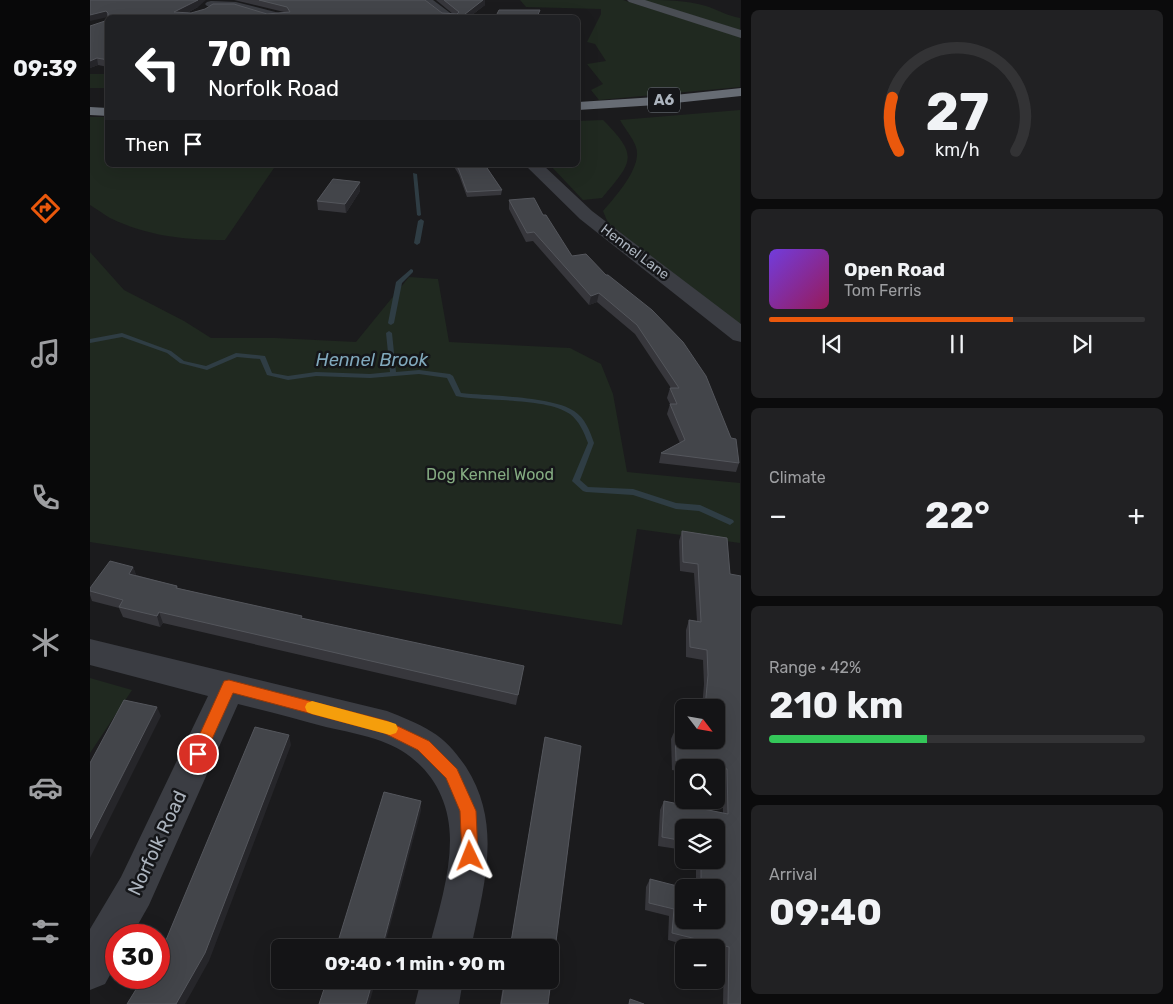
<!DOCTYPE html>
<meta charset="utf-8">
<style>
:root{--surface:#141416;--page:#212123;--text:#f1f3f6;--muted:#9d9ea1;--line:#333335;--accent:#ea580c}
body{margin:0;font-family:Rubik,sans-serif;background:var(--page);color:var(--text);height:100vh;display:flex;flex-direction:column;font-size:19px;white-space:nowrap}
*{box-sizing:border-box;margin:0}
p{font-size:16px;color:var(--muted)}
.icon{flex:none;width:28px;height:28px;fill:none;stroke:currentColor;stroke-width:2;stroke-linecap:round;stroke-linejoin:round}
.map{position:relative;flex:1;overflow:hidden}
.side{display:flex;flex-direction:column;gap:10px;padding:10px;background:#0b0b0c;width:432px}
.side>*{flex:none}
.banner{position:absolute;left:15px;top:15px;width:475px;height:152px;border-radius:8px;box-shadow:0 5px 20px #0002,0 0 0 1px var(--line);background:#202124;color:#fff;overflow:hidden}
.needle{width:32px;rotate:121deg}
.buttons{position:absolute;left:585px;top:699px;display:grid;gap:10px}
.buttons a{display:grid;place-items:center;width:50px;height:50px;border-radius:8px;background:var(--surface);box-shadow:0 5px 20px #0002,0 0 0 1px var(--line);font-size:25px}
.speed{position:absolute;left:15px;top:924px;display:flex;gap:10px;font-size:25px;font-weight:700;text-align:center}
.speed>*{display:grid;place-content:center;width:65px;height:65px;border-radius:50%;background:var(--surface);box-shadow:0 5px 20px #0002,0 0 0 1px var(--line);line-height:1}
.speed .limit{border:8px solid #d22;background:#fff;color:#111}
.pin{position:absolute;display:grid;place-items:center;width:42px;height:42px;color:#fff;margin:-21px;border:2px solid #fff;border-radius:50%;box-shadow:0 1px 5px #0007}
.me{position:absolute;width:55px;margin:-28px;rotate:358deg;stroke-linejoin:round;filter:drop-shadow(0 0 4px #0008)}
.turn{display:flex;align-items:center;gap:18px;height:105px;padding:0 20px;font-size:22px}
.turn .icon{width:65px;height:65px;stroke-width:2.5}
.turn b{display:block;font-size:35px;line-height:42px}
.then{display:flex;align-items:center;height:48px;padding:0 20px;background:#0003;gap:10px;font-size:19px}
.big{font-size:38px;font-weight:700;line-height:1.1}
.side .tile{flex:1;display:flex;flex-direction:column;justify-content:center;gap:8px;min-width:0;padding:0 18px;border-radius:8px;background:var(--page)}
.side .dial{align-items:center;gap:0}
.dial svg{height:130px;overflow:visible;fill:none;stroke:var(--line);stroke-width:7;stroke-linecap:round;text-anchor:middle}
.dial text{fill:var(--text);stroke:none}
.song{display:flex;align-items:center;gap:15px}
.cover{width:60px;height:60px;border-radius:8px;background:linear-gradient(135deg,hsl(260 70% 55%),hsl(330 70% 35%))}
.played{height:5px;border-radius:2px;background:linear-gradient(90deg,var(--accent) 65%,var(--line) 65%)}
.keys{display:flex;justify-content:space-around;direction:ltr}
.heat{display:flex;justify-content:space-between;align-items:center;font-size:28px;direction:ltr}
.charge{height:8px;border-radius:4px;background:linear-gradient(90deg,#34c759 42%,var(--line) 0)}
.trip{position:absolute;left:181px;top:939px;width:288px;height:50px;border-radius:8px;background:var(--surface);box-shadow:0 5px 20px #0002,0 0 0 1px var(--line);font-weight:700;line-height:50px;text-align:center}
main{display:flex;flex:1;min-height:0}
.dock{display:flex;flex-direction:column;width:90px;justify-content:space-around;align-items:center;background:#080809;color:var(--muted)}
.dock .icon{width:35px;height:35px}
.dock .active{color:var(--accent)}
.dock b{font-size:22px;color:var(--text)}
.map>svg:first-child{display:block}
</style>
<main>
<nav class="dock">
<b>09:39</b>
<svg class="icon active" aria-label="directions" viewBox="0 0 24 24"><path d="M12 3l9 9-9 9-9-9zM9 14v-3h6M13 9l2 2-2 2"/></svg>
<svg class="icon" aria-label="music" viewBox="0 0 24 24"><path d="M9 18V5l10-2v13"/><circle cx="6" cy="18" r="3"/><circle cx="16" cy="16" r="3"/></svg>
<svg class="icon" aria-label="phone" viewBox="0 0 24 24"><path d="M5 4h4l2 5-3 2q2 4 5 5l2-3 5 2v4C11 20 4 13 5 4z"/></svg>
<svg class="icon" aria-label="climate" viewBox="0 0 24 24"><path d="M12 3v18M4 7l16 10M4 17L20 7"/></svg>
<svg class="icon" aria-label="car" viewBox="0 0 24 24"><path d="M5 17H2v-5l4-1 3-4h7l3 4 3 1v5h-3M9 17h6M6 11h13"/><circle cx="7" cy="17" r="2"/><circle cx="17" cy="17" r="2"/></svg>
<svg class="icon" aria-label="filters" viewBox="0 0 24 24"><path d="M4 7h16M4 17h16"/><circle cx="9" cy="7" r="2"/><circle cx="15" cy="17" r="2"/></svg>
</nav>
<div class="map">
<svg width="651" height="1004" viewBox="0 0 651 1004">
<rect width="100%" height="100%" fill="#1b1b1d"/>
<path fill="#202920" d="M430,0H533L650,37V87L509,100L501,90L513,84L497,64L516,61L505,44L497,42L511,14V9L436,7Z
M552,0C575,0 595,0 616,6C628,10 638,16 650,18V30Z
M0,74H17V88H0Z
M650,110V325L518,223L513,211C524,198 553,167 546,147C543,138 535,129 530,120Z
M0,117H17L18,165H186L135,240C94,240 57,236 20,218C13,214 7,209 0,205Z
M513,120C549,156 543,161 512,198L493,200L460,165H488V121Z
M0,252L34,290L94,321L121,338H185L266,342L319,277L348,279L359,342L480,348L511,364L523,394L537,472L650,483V543L547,529L532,625L0,542Z
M0,678L42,690L0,753Z"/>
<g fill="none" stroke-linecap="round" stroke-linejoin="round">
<path fill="#2f3d44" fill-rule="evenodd" d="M323,173L327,174L331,215L329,216L327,215Z
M331,219L334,221L330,243L327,245L324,243L328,221Z
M321,269L323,270V272L312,283L304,323L301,325L299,324L298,323L306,282Z
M299,331L302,333L306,372L329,370L360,374L363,376L371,393C398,396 462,396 484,411C495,418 500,431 504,443L490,480L498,487L543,489L586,503L610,505L643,520L644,522L640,525L609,511L586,509L543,495L496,492L493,491L482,481L498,443C494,432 489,421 480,414C456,397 395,402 366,396L357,378L329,374L280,378L226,376L198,380L177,375L170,359L147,357L117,370L90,363L77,353L32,337L0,343V339L32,333L81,351L94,361L116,366L146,353L175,356L182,373L198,376L226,372L280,374L300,372L296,333Z"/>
<path fill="#3b3d43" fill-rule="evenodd" d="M330,0H343L367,18H353Z
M121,1L146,2L197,15L199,18H178L145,8L117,6L115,4L117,2Z
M435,165H453L502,211L651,324V342L643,340L490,219Z
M0,639L297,711C312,717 328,723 342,732C356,740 367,754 376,767C413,825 394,885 381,948H339C348,913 360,876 360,840C360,794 335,757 291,741C274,735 254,731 236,727C207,719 177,711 148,704L59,905L42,935H26V964L15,984L0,990V929L31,877L118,696L0,665Z
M331,980H373L369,1004H325Z"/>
<path fill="#494d53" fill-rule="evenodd" d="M537,0H555L651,30V38L539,2Z"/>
<path fill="#676c74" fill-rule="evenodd" d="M651,88V96L566,105L488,110V102L566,97Z
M0,107L18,108V116L0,115Z"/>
</g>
<path fill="#37373c" d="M0,0L108,7L97,13L177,14L194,12L144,0H335L352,13L363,14L346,0H395V5L378,18H18Z
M18,20V67L8,65L0,68Z
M363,165H395L412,190L411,195L377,197L369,175Z
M270,182V191L256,213L228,210L227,201Z
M419,200L453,215L482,256L496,254L649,463L646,472L569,463L571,453L590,443L577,414L580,404L577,398L580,388H581L545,334L507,302L499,305L443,241L436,242L419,209Z
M592,531L637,538L651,1004H633L634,954L626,952V948H607L578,940L579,916L555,910L556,887L560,879L594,920L626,888H606V860H626L594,828V850L568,846L570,810L574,801L633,813L632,778L626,777V768H594V772L582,770L581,739L585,730L626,740V708H612L614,684L613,660L596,657V630L599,620L607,621L604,573L590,571L589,541Z
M43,567L46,575L87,586L88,588L212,618L432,676L426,705L73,623L70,627L33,617L29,608L2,601L0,595V588Z
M455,737L491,746L458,1004H410L414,980H460V948H420Z"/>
<path fill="#26262a" d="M108,0H116L108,7L87,18L84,12Z
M393,0H395V5L378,18H370Z
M16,11L18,17L0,21V15Z
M7,58L8,65L0,68V61Z
M270,182V191L256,213L255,204Z
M509,293L507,302L499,305L501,296Z
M43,567L47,577L39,574Z
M69,612L73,623L70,627L67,616Z
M67,707L71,716L0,858V839Z
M199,735L201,745L119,961L95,1004H86Z
M331,801V811L294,948H292Z
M283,980H286L279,1004H276Z"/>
<path fill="#43454a" stroke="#54565c" d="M0,0H108L84,12L101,13L115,9L123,4H144L177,14L200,12L197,7L169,0H335L352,13L367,14L369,12L354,0H393L370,18H18V13L16,11L0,15Z
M409,10H450L447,17L449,18H405Z
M18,20V60L7,58L0,61V26Z
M366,165H395L412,190L377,192L369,170Z
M243,179L270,182L255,204L227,201Z
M444,198L453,215H456L482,256L496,254L516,275H518L562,310L593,342L616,376L641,438L646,439L649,463L571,453L595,440L580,404H587L580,388H589L547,325L509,293L501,296L444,232L437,233L419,200Z
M592,531L637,538L640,574L651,576V1004H638L639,947L582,933L584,909L559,903L560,879L595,888H594V920H626V888H608V884L611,885V860H626V828H594V841L572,837L574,801L638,814L637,769L586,761L585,730L594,732V740H626V708H615L618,675L617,650L600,647L599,620L611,622L608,564L593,562Z
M20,561L43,567L39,574L87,586L86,588L212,616L211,618L434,666L428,695L69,612L67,616L29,607L33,600L0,591V588Z
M34,700L67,707L0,839V763Z
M165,727L199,735L115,953L86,1004H37L53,978H69V952L76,940Z
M455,737L491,746L458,1004H411L415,980H460V948H420Z
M294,792L331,801L292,948H246Z
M237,980H283L276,1004H229Z
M540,999L554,1004H539Z"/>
<path fill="#ea580c" stroke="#983908" d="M139,680L297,721L339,741L367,769L386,811L388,856L385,861L380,864L374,861L372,856L370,811L356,778L328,750L294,733L143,693L113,759L108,761L103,759L101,754L103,749L134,681Z"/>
<path fill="#f59e0b" d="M222,701L300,722L306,724L308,729L306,733L300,735L222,714L217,712L215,707L217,703Z"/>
<g text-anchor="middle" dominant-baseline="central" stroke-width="5" stroke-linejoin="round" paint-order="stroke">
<g font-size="14" fill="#acb4be" stroke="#151619">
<text transform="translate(545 252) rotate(37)">Hennel Lane</text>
</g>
<rect fill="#151619" stroke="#7f858c" stroke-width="1" x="558" y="87.5" width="32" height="25" rx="4"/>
<g font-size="15" font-weight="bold" fill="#acb4be">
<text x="574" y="100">A6</text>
</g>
<g font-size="16" fill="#84ab81" stroke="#151619">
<text x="400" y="474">Dog Kennel Wood</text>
</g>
<g font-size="18" font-style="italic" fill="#80a8bc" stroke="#151619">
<text x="282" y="360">Hennel Brook</text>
</g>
<g font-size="19" fill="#acb4be" stroke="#151619">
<text transform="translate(67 843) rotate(-65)">Norfolk Road</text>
</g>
</g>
</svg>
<div class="buttons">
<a><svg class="needle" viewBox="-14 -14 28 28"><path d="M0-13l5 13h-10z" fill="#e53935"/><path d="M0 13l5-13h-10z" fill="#9d9ea1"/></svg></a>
<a><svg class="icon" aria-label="search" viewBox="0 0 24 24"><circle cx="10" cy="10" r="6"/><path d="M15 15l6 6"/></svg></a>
<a><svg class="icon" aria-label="layers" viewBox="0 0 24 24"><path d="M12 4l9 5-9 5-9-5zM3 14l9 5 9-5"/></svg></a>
<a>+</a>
<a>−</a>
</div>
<div class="speed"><div class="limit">30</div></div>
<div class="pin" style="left:108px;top:754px;background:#d93025"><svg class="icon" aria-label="arrive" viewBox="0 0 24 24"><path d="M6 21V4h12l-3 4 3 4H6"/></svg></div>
<svg class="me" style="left:380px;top:856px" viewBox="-20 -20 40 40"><path d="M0-17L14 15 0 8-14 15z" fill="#ea580c" stroke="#fff" stroke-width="4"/></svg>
<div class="trip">09:40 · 1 min · 90 m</div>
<div class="banner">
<div class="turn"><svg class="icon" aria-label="left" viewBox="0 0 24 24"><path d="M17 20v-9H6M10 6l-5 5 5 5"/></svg><div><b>70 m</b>Norfolk Road</div></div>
<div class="then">Then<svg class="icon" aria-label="arrive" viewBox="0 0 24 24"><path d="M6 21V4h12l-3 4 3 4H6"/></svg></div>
</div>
</div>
<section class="side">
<div class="tile dial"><svg viewBox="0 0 100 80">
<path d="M14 69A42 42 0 1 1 86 69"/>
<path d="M14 69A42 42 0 0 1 10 36" stroke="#ea580c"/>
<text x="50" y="56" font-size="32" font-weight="700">27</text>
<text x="50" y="72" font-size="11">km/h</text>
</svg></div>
<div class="tile">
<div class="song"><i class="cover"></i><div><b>Open Road</b><p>Tom Ferris</p></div></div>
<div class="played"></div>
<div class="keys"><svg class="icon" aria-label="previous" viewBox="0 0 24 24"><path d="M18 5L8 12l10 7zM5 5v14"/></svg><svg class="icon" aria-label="pause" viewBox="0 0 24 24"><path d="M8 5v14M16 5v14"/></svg><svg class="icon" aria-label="next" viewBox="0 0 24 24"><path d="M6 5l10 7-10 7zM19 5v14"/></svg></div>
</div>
<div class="tile"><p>Climate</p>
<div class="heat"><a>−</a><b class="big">22°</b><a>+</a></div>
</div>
<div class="tile"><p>Range · 42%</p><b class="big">210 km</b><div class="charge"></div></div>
<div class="tile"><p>Arrival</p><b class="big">09:40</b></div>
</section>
</main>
